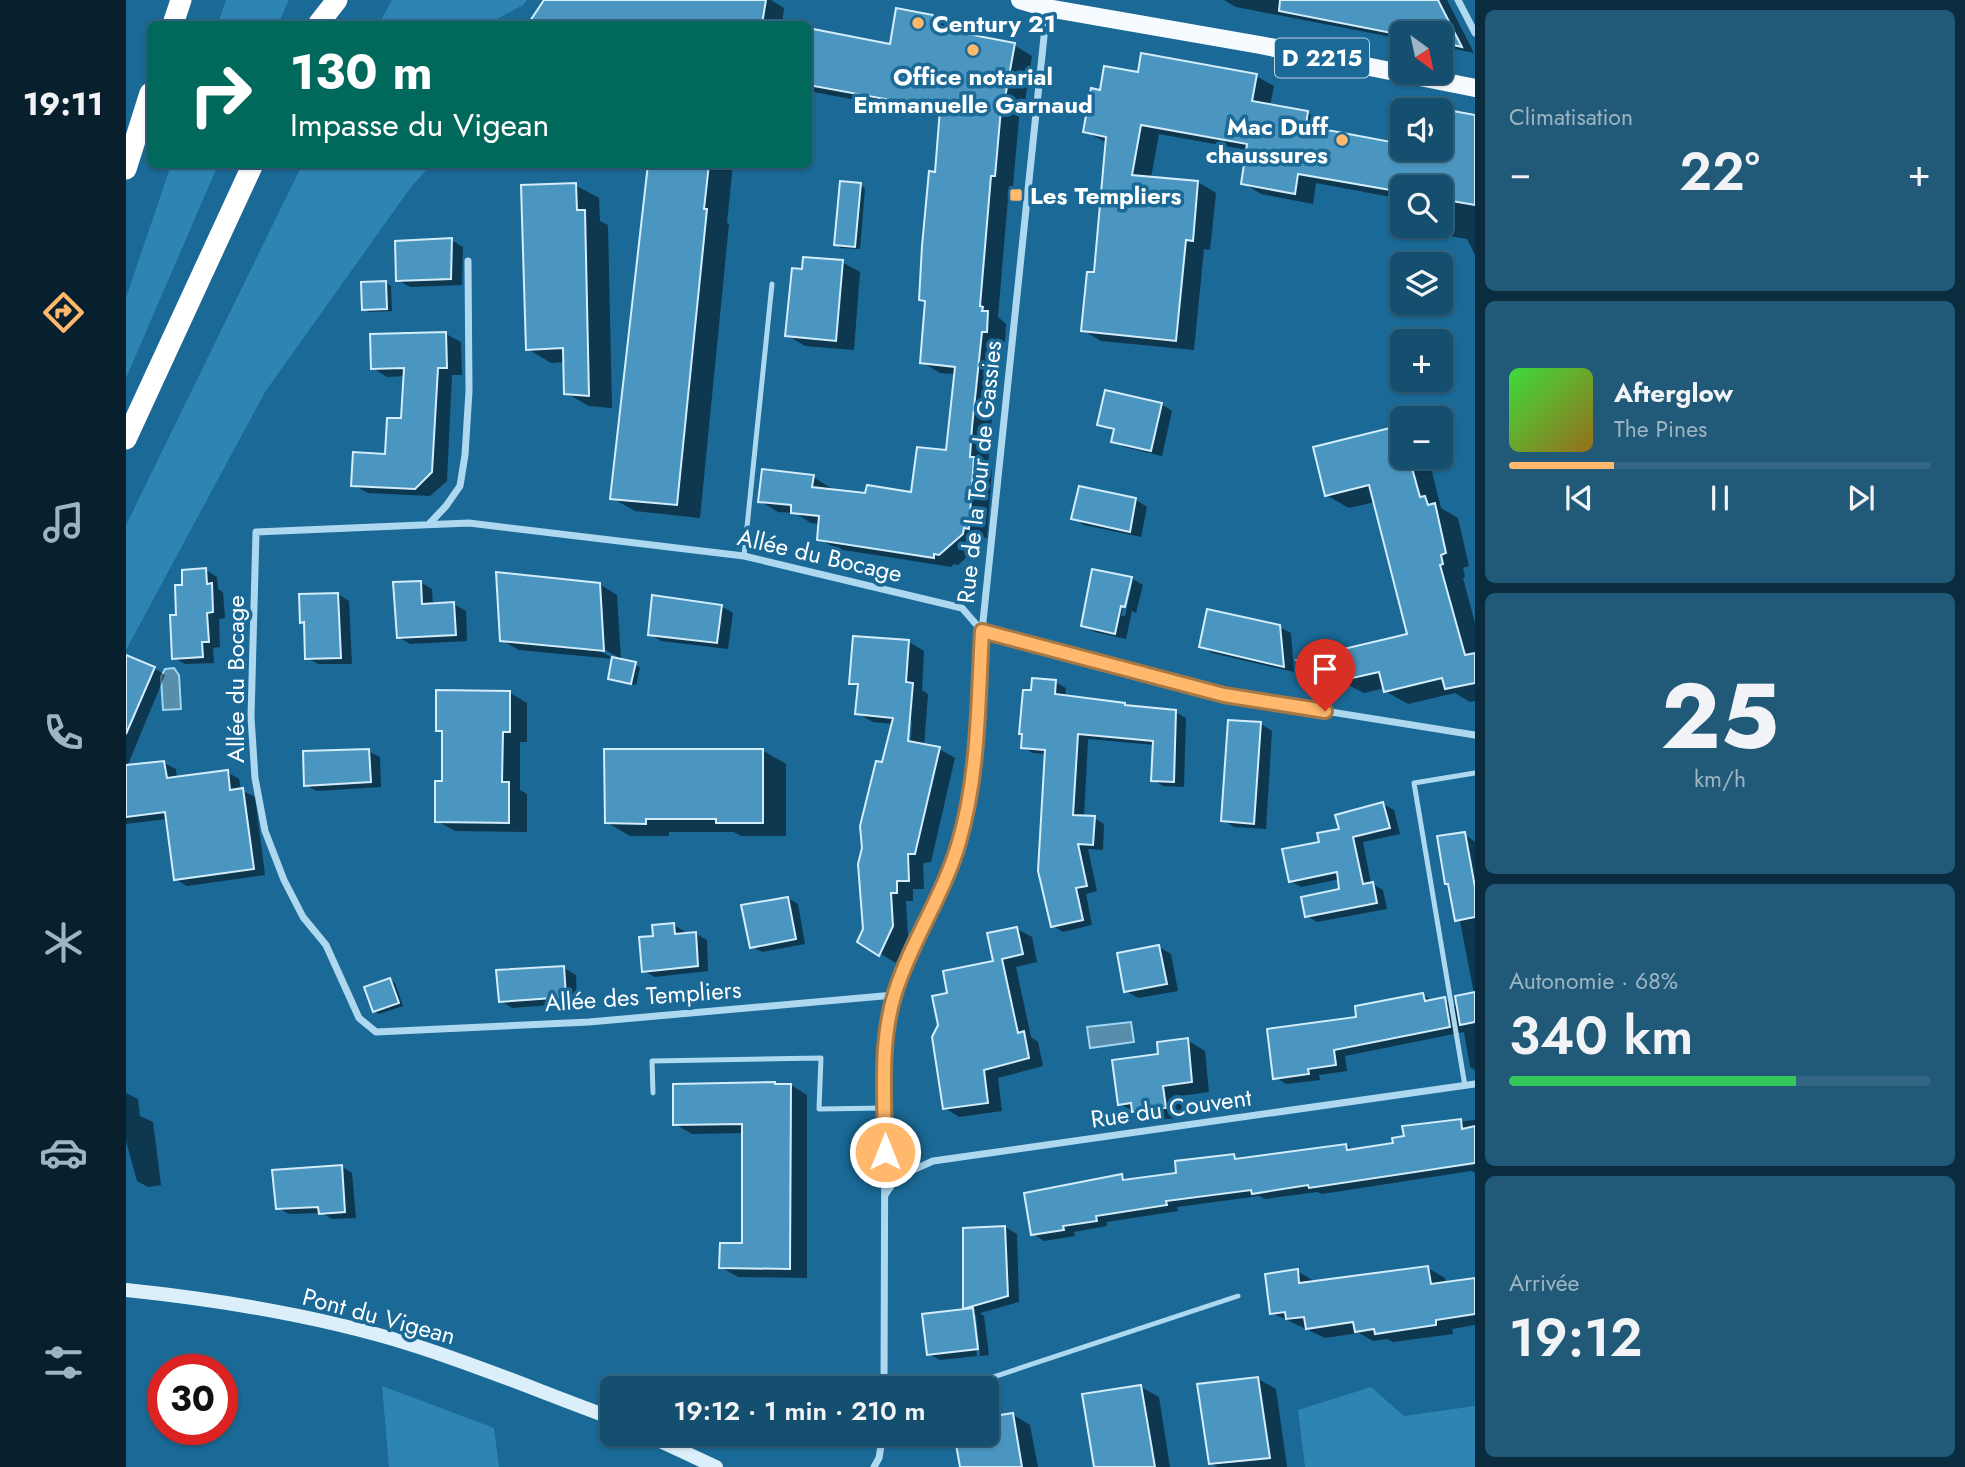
<!DOCTYPE html>
<html lang="fr">
<meta charset="utf-8">
<style>
:root{--surface:#144f70;--page:#215978;--text:#f1f3f6;--muted:#9db5c3;--line:#336683;--accent:#ffb86c}
body{margin:0;font-family:Jost,sans-serif;background:var(--page);color:var(--text);height:100vh;display:flex;flex-direction:column;font-size:26px;white-space:nowrap}
*{box-sizing:border-box;margin:0}
p{font-size:23px;color:var(--muted)}
.icon{flex:none;width:38px;height:38px;fill:none;stroke:currentColor;stroke-width:2;stroke-linecap:round;stroke-linejoin:round}
.map{position:relative;flex:1;overflow:hidden}
.sheet{display:flex;flex-direction:column;gap:10px;padding:10px;background:#0b2b3e;width:490px}
.sheet>*{flex:none}
.guide{position:absolute;left:21px;top:21px;width:665px;height:147px;border-radius:10px;box-shadow:0 2px 5px #0004,0 0 0 2px var(--line);background:#00695c;color:#fff;overflow:hidden}
.needle{width:46px;rotate:147deg}
.fabs{position:absolute;left:1264px;top:21px;display:grid;gap:14px}
.fabs a{display:grid;place-items:center;width:63px;height:63px;border-radius:10px;background:var(--surface);box-shadow:0 2px 5px #0004,0 0 0 2px var(--line);font-size:35px}
.speed{position:absolute;left:21px;top:1354px;display:flex;gap:14px;font-size:35px;font-weight:700;text-align:center}
.speed>*{display:grid;place-content:center;width:91px;height:91px;border-radius:50%;background:var(--surface);box-shadow:0 2px 5px #0004,0 0 0 2px var(--line);line-height:1}
.speed .limit{border:10px solid #d22;background:#fff;color:#111}
.pin{position:absolute;display:grid;place-items:center;width:60px;height:60px;color:#fff;margin:-72px -30px;border-radius:50% 50% 50% 0;rotate:-45deg;box-shadow:0 0 7px #0007}
.pin .icon{rotate:45deg}
.me{position:absolute;width:77px;margin:-38px;rotate:0deg;stroke-linejoin:round;filter:drop-shadow(0 0 5px #0008)}
.turn{display:flex;align-items:center;gap:24px;height:147px;padding:0 28px;font-size:32px}
.turn .icon{width:91px;height:91px;stroke-width:2.5}
.turn b{display:block;font-size:49px;line-height:60px}
.big{font-size:52px;font-weight:600;line-height:1.1}
.sheet .widget{flex:1;display:flex;flex-direction:column;justify-content:center;gap:10px;min-width:0;padding:0 24px;border-radius:10px;background:var(--page)}
.sheet .dial{align-items:center;gap:0}
.dial b{font-size:91px;line-height:1}
.song{display:flex;align-items:center;gap:21px}
.cover{width:84px;height:84px;border-radius:10px;background:linear-gradient(135deg,hsl(120 70% 55%),hsl(40 70% 35%))}
.played{height:7px;border-radius:4px;background:linear-gradient(90deg,var(--accent) 25%,var(--line) 25%)}
.keys{display:flex;justify-content:space-around;direction:ltr}
.heat{display:flex;justify-content:space-between;align-items:center;font-size:38px;direction:ltr}
.charge{height:10px;border-radius:5px;background:linear-gradient(90deg,#34c759 68%,var(--line) 0)}
.trip{position:absolute;left:474px;top:1376px;width:399px;height:70px;border-radius:10px;background:var(--surface);box-shadow:0 2px 5px #0004,0 0 0 2px var(--line);font-weight:600;line-height:70px;text-align:center}
main{display:flex;flex:1;min-height:0}
.tab-bar{display:flex;flex-direction:column;width:126px;justify-content:space-around;align-items:center;background:#08202d;color:var(--muted)}
.tab-bar .icon{width:49px;height:49px}
.tab-bar .active{color:var(--accent)}
.tab-bar b{font-size:32px;color:var(--text)}
.map>svg:first-child{display:block}
</style>
<main>
<nav class="tab-bar">
<b>19:11</b>
<svg class="icon active" aria-label="directions" viewBox="0 0 24 24"><path d="M12 3l9 9-9 9-9-9zM9 14v-3h6M13 9l2 2-2 2"/></svg>
<svg class="icon" aria-label="music" viewBox="0 0 24 24"><path d="M9 18V5l10-2v13"/><circle cx="6" cy="18" r="3"/><circle cx="16" cy="16" r="3"/></svg>
<svg class="icon" aria-label="phone" viewBox="0 0 24 24"><path d="M5 4h4l2 5-3 2q2 4 5 5l2-3 5 2v4C11 20 4 13 5 4z"/></svg>
<svg class="icon" aria-label="climate" viewBox="0 0 24 24"><path d="M12 3v18M4 7l16 10M4 17L20 7"/></svg>
<svg class="icon" aria-label="car" viewBox="0 0 24 24"><path d="M5 17H2v-5l4-1 3-4h7l3 4 3 1v5h-3M9 17h6M6 11h13"/><circle cx="7" cy="17" r="2"/><circle cx="17" cy="17" r="2"/></svg>
<svg class="icon" aria-label="filters" viewBox="0 0 24 24"><path d="M4 7h16M4 17h16"/><circle cx="9" cy="7" r="2"/><circle cx="15" cy="17" r="2"/></svg>
</nav>
<div class="map">
<svg width="1349" height="1467" viewBox="0 0 1349 1467">
<rect width="100%" height="100%" fill="#1a6996"/>
<path fill="#2e85b4" d="M100,0H163L152,24H92Z
M266,0H401L397,5L362,24H253Z
M45,165H92L0,378V298Z
M176,165H305L285,187L139,392L0,650V525Z
M256,1386L368,1428L373,1467H263Z
M1245,1387L1278,1416L1349,1406V1467H1179L1172,1410Z"/>
<path fill="#588dab" stroke="#a0d6f2" stroke-width="2" d="M48,668L53,675L55,709L37,710L35,677L39,669Z
M1005,1022L1008,1042L964,1048L961,1027Z"/>
<path fill="#0007" fill-rule="evenodd" d="M420,0H645L658,8L656,24H395L408,18Z
M1098,0H1321L1348,53L1314,46V33H1276V39L1110,7Z
M806,16L825,27L824,33L888,45L906,56L898,108L894,107L887,186H883L872,317L880,324L879,342L874,341L864,438L862,467L866,469L861,538L856,537L855,544L832,565L827,564L826,567L711,549L693,539L694,524L685,523L669,513L652,512L634,501L687,477L705,488V491L741,495L787,494L822,452L830,374L814,373L796,362L801,303L795,299L811,173L816,116L682,91V30L766,46Z
M1013,74L1130,76L1148,86L1144,106L1181,113L1200,123L1198,131L1276,149H1292L1317,154L1314,146V111L1349,118V255L1341,239L1299,232L1289,226H1314V187H1276V199L1190,183L1187,204L1135,194L1117,183L1122,150L1033,134L1025,178L1072,182L1090,193L1084,250L1078,249L1068,350L975,341L957,330L969,274L981,143L959,131L975,92Z
M523,164H607L601,223L603,224L574,518L509,511L486,498Z
M449,185L473,198L474,221L482,225L486,408L463,406L440,393L439,362L425,363L402,349Z
M734,185L739,188L734,249L715,248L710,245Z
M325,240L337,247L336,285L284,287L272,280Z
M716,262L734,272L728,350L679,346L661,335L677,271Z
M260,283L265,286L266,311L243,312L238,309Z
M320,334L335,342L336,375H326L321,481L304,496L242,493L227,485L260,455L277,420L279,376L261,377L247,368Z
M1035,404L1046,411L1036,456L998,447L987,441L989,432L973,424Z
M1276,457H1311L1313,466L1305,468L1315,508L1332,518L1343,566L1337,568L1339,577L1337,578L1349,623V701L1344,702L1329,693L1282,704L1259,691V688L1238,693L1176,661L1283,635L1249,502L1223,508L1200,495Z
M1010,500L1021,507L1015,537L958,525L947,518Z
M80,570L91,577L92,589L97,592L99,618L93,619L94,647L87,648L88,663L59,664L48,658L58,587Z
M967,571L1005,578L1017,585L1010,613L1006,611L1000,639L969,632L957,625ZM1003,580H1007L999,616H995Z
M294,582L306,589L307,605L328,604L340,611L341,641L284,644L272,637Z
M473,584L491,595L495,659L471,645L469,648L488,659L514,667L510,685L484,678L488,659L393,650L375,640Z
M212,594L223,601L226,664H192L181,658L179,624L176,621Z
M595,606L607,613L602,649L535,641L524,634Z
M1153,627L1165,633L1168,672L1086,653L1075,646Z
M783,642L798,651L796,690L802,694L798,746L813,749L829,758L805,862L797,863L798,889H787V901H780L782,936L770,963L733,941L738,929L757,765L767,724L747,722L731,713L733,687L725,683ZM786,720L784,750L780,749L782,728Z
M0,660L28,668L39,675L1,767L38,763L50,769L51,779L101,772L113,779L115,790L129,797L139,875L61,886L49,879L41,819L0,824Z
M929,682L940,688L939,697L999,704L1005,708L1049,712L1060,718L1058,787L1037,786L1027,780L1029,745L962,739L958,817L968,818L978,824L977,850L962,849L971,891L960,894L966,925L937,932L927,926L921,754L907,753L897,747L906,692Z
M384,693L401,703V742H394V790L401,794V832L329,831L311,821L318,783V734L312,730Z
M1135,724L1146,731L1140,829L1108,827L1097,820Z
M636,750L660,764V836H615L608,832H543V836H504L480,822Z
M242,751L254,757L255,787L191,791L179,785Z
M1257,804L1268,810L1274,834L1237,842L1245,883L1257,890L1261,909L1191,922L1181,916L1215,891L1214,879L1175,887L1164,881L1195,843Z
M1338,834L1349,842V1070L1344,1067L1338,1032L1219,1056L1221,1071L1193,1075L1194,1080L1160,1084L1149,1077L1232,1018L1297,995L1307,1001L1318,999L1333,1008L1348,994L1334,921L1330,920Z
M662,898L672,904L679,944L636,952L625,946Z
M548,925L558,931L559,935L570,934L581,940L582,971L529,977L518,971L528,938Z
M891,929L906,937L911,962L890,967L905,1037L912,1042L917,1066L872,1078L876,1111L833,1117L819,1108L823,994L869,962Z
M1033,947L1045,954L1052,991L1012,998L1000,991Z
M438,968L450,975L451,1003L386,1008L375,1001Z
M264,980L269,983L277,1006L253,1014L248,1011Z
M1061,1040L1079,1051L1083,1092L1054,1096L1057,1117L1026,1121L994,1104L1034,1055Z
M665,1085L681,1095V1278L612,1277L595,1267L617,1245V1133L566,1134L549,1124Z
M0,1093L12,1099L14,1116L27,1122L35,1185L22,1187L11,1181L0,1141Z
M1349,1120V1173L1345,1171L1196,1194L1191,1192L1139,1199L1133,1196L1051,1207L1052,1211L981,1222V1226L948,1232L949,1236L918,1241L907,1234L996,1176L1004,1181L1052,1174L1108,1156L1114,1160L1220,1145L1229,1151L1269,1145L1280,1137L1278,1128Z
M215,1166L226,1173L230,1218L206,1219L195,1213L163,1214L152,1208Z
M879,1227L891,1234L893,1302L854,1313L858,1316L863,1355L854,1356L850,1315H846L851,1356L814,1360L803,1354L839,1310V1230Z
M1302,1268L1319,1278L1320,1284L1349,1280V1325L1326,1329L1327,1334L1267,1342L1261,1339L1247,1341L1233,1333L1199,1338L1146,1313L1171,1271L1188,1281Z
M1132,1379L1150,1389L1161,1467H1091L1085,1463Z
M1015,1387L1033,1397L1044,1467H970Z
M886,1414L904,1425L912,1467H836L861,1433V1419Z"/>
<path fill="#4b96c0" stroke="#d4edfb" stroke-width="2" d="M418,0H640L636,24H402Z
M1154,0H1312L1336,47L1314,42V33L1276,35L1153,11Z
M770,8L807,15L805,27L889,43L879,98H876L869,176H865L854,306L857,307L856,311H862L861,332H856L846,427L844,457H848L843,529L838,528L837,534L813,555L808,554V558L691,540L693,516L665,513V505L632,502L636,469L688,475L686,487L739,493L741,485L785,492L791,447L820,450L829,367L794,363L799,301L793,300L796,246L803,171L809,172L814,109L682,85V28L764,44Z
M1015,53L1131,74L1126,101L1182,111L1180,126L1276,144V149L1315,151L1314,110H1297L1295,105L1349,115V205L1314,199V187H1276V192L1172,174L1169,194L1115,184L1121,144L1015,125L1006,175L1072,181L1067,241L1060,240L1050,341L955,331L961,272H968L980,137L957,132L965,88L974,90L978,66L1012,72Z
M522,164H583L578,209H581L551,505L484,499Z
M714,181L735,183L729,247L708,245Z
M450,183L451,210H459L463,396L438,394L437,348L400,350L395,185Z
M326,238L325,279L270,281L269,241Z
M677,257L717,260L710,341L659,336L666,268L676,269Z
M260,281L261,309L236,310L235,282Z
M320,332L321,368H312L306,472L289,489L225,486L227,452L259,454L261,418H275L278,368L245,369L244,334Z
M979,390L1036,403L1025,451L985,442L988,429L971,425Z
M1276,425V457H1283L1294,497L1299,496L1302,505L1309,503L1320,553L1315,555L1317,564L1314,565L1339,655L1349,653V683L1319,689L1316,678L1258,692L1253,672L1213,681L1171,660L1281,634L1243,485L1199,496L1187,447Z
M953,486L1010,498L1004,532L945,519Z
M80,568L81,584L86,583L87,612L81,613L83,642H76L77,657L46,659L44,615H50L49,585H56V570Z
M966,569L1006,577L999,607L995,606L989,634L955,626Z
M370,572L474,583L478,651L374,641Z
M295,581L296,604L328,602L330,635L271,638L267,582Z
M212,593L215,658L179,659L178,622L174,623L173,594Z
M526,595L596,605L591,643L522,635Z
M1081,609L1154,625L1158,667L1073,647Z
M727,636L783,640L780,682L787,683L782,741L814,747L789,854H782L783,881H771V893H765L767,926L753,956L731,942L737,929L732,864L736,848L734,826L750,761L756,762L767,718L729,714L732,684H723Z
M0,655L29,667L0,734Z
M486,657L510,662L505,684L482,679Z
M906,678L930,680L929,694L999,703V705L1050,710L1048,782L1025,781L1027,741L952,734L947,815L969,816L967,845L952,844L961,886L950,888L957,920L925,927L912,871L919,750L895,748L896,734H893L897,690H905Z
M310,690L384,691V732H377L376,782H383V823L309,822V781H316V731H310Z
M1102,720L1135,722L1128,824L1095,821Z
M243,749L245,782L178,786L177,751Z
M478,749H637V823H590V819H520V824L479,823Z
M38,761L41,778L102,770L104,790L117,788L128,869L48,880L39,812L0,817V765Z
M1257,802L1264,828L1227,837L1237,884L1247,882L1251,903L1179,917L1175,897L1213,889L1211,872L1163,882L1156,849L1193,842L1191,833L1213,829L1209,815Z
M1339,832L1349,887V917L1329,921L1322,884H1319L1311,836Z
M662,897L670,939L624,948L615,905Z
M548,923L549,934L570,932L572,966L516,972L513,937L527,936L526,925Z
M891,927L897,954L876,959L892,1033L898,1031L903,1058L858,1070L862,1103L817,1109L806,1037L812,1025L806,996L821,993L817,971L867,961L861,933Z
M1033,945L1041,984L998,992L991,953Z
M438,966L440,997L373,1002L370,970Z
M264,978L273,1003L247,1012L238,987Z
M1349,992V1022L1334,1025L1329,996Z
M1297,993L1299,1001L1319,997L1324,1027L1208,1050L1210,1065L1182,1069L1183,1074L1147,1079L1141,1029L1230,1017L1229,1006Z
M1062,1038L1066,1082L1037,1086L1040,1108L1006,1112L1005,1103L992,1105L986,1060L1032,1054L1031,1042Z
M649,1082V1084H665L664,1269L593,1268L594,1243H616V1124L547,1125V1084Z
M1335,1119L1336,1129L1349,1126V1163L1183,1188L1182,1185L1126,1194L1125,1190L1040,1201L1041,1205L970,1216L971,1221L937,1226L938,1230L905,1235L898,1193L996,1174L997,1180L1050,1173L1049,1161L1108,1154L1109,1159L1220,1144L1221,1150L1267,1143L1266,1138L1278,1136L1276,1126Z
M216,1165L219,1212L193,1214L192,1207L150,1209L146,1170Z
M879,1226L882,1296L837,1309V1228Z
M1302,1266L1305,1284L1349,1278V1314L1310,1320V1325L1249,1334L1248,1329L1229,1332L1227,1322L1180,1329L1178,1317L1160,1319L1159,1312L1144,1314L1139,1274L1172,1269L1173,1283Z
M847,1308L852,1349L801,1355L796,1314Z
M1132,1377L1144,1458L1083,1464L1071,1384Z
M1015,1385L1029,1467H968L956,1394Z
M887,1413L896,1467H834L828,1433H861V1417Z"/>
<g fill="none" stroke-linecap="round" stroke-linejoin="round">
<path stroke="#add8f0" stroke-width="5" d="M618,556L646,284
M1339,1086L1288,783L1349,773
M527,1093L526,1061L695,1058L693,1109L759,1108
M834,1388L1112,1296"/>
<path stroke="#add8f0" stroke-width="7" d="M1332,0L1349,33
M303,524L320,506L334,486L339,455L343,391L342,261
M856,631L1098,695L1349,735
M768,995L463,1022L250,1032L233,1018L200,945L177,917L158,880L139,831L129,778L125,717L130,532L343,523L618,556L836,608L856,631
M759,1195L771,1177L807,1161L1349,1084
M758,1388L759,1073L761,1035L768,995L779,964L822,876L841,812L849,762L856,631L921,8
M748,1467L753,1458L757,1433"/>
<path stroke="#dbeffb" stroke-width="14" d="M0,1290C96,1300 194,1316 287,1345C354,1366 420,1394 486,1418
M517,1433L590,1467"/>
<path stroke="#f6fbff" stroke-width="18" d="M894,0L921,8L1134,45L1349,88"/>
<path stroke="#fff" stroke-width="21" d="M193,23L211,0
M47,24L55,0
M0,169L24,93
M0,439L127,164"/>
</g>
<g fill="none" stroke-linecap="round" stroke-linejoin="round">
<g stroke="#a67846" stroke-width="18">
<path id="route" d="M759,1152C759,1100 753,1043 769,993C785,941 818,895 833,842C853,774 852,701 856,631L1098,695L1199,711"/>
</g>
<use href="#route" stroke="#ffb86c" stroke-width="12"/>
</g>
<g fill="#ffb86c" stroke="#1a6996" stroke-width="2.5">
<circle cx="792" cy="23" r="7"/>
<circle cx="847" cy="50" r="7"/>
<circle cx="1216" cy="140" r="7"/>
<rect x="883" y="188" width="14" height="14" rx="3.5"/>
</g>
<g text-anchor="middle" dominant-baseline="central" stroke-width="7" stroke-linejoin="round" paint-order="stroke">
<rect fill="#1a6996" stroke="#bad2e0" stroke-width="2" x="1149" y="38.5" width="94" height="39" rx="5"/>
<g font-size="23" font-weight="bold" fill="#fff">
<text x="1196" y="58">D 2215</text>
</g>
<g font-size="24" font-weight="bold" fill="#fff" stroke="#1a6996" text-anchor="start">
<text x="806" y="23">Century 21</text>
<text x="847" y="76" text-anchor="middle">Office notarial<tspan x="847" dy="28">Emmanuelle Garnaud</tspan></text>
<text x="1202" y="126" text-anchor="end">Mac Duff<tspan x="1202" dy="28">chaussures</tspan></text>
<text x="904" y="195">Les Templiers</text>
</g>
<g font-size="24" fill="#fff" stroke="#1a6996">
<text transform="translate(853 472) rotate(-84)">Rue de la Tour de Gassies</text>
<text transform="translate(694 555) rotate(13)">Allée du Bocage</text>
<text transform="translate(109 679) rotate(-90)">Allée du Bocage</text>
<text transform="translate(517 996) rotate(-4)">Allée des Templiers</text>
<text transform="translate(1045 1108) rotate(-8)">Rue du Couvent</text>
<text transform="translate(253 1316) rotate(15)">Pont du Vigean</text>
</g>
</g>
</svg>
<div class="fabs">
<a><svg class="needle" viewBox="-14 -14 28 28"><path d="M0-13l5 13h-10z" fill="#e53935"/><path d="M0 13l5-13h-10z" fill="#9db5c3"/></svg></a>
<a><svg class="icon" aria-label="sound" viewBox="0 0 24 24"><path d="M4 9h4l5-4v14l-5-4H4zM17 9q2 3 0 6"/></svg></a>
<a><svg class="icon" aria-label="search" viewBox="0 0 24 24"><circle cx="10" cy="10" r="6"/><path d="M15 15l6 6"/></svg></a>
<a><svg class="icon" aria-label="layers" viewBox="0 0 24 24"><path d="M12 4l9 5-9 5-9-5zM3 14l9 5 9-5"/></svg></a>
<a>+</a>
<a>−</a>
</div>
<div class="speed"><div class="limit">30</div></div>
<div class="pin" style="left:1199px;top:711px;background:#d93025"><svg class="icon" aria-label="arrive" viewBox="0 0 24 24"><path d="M6 21V4h12l-3 4 3 4H6"/></svg></div>
<svg class="me" style="left:759px;top:1152px" viewBox="-20 -20 40 40"><circle r="17" fill="#ffb86c" stroke="#fff" stroke-width="3"/><path d="M0-11L8 9 0 5-8 9z" fill="#fff"/></svg>
<div class="trip">19:12 · 1 min · 210 m</div>
<div class="guide">
<div class="turn"><svg class="icon" aria-label="right" viewBox="0 0 24 24"><path d="M7 20v-9h11M14 6l5 5-5 5"/></svg><div><b>130 m</b>Impasse du Vigean</div></div>
</div>
</div>
<section class="sheet">
<div class="widget"><p>Climatisation</p>
<div class="heat"><a>−</a><b class="big">22°</b><a>+</a></div>
</div>
<div class="widget">
<div class="song"><i class="cover"></i><div><b>Afterglow</b><p>The Pines</p></div></div>
<div class="played"></div>
<div class="keys"><svg class="icon" aria-label="previous" viewBox="0 0 24 24"><path d="M18 5L8 12l10 7zM5 5v14"/></svg><svg class="icon" aria-label="pause" viewBox="0 0 24 24"><path d="M8 5v14M16 5v14"/></svg><svg class="icon" aria-label="next" viewBox="0 0 24 24"><path d="M6 5l10 7-10 7zM19 5v14"/></svg></div>
</div>
<div class="widget dial"><b>25</b><p>km/h</p></div>
<div class="widget"><p>Autonomie · 68%</p><b class="big">340 km</b><div class="charge"></div></div>
<div class="widget"><p>Arrivée</p><b class="big">19:12</b></div>
</section>
</main>
